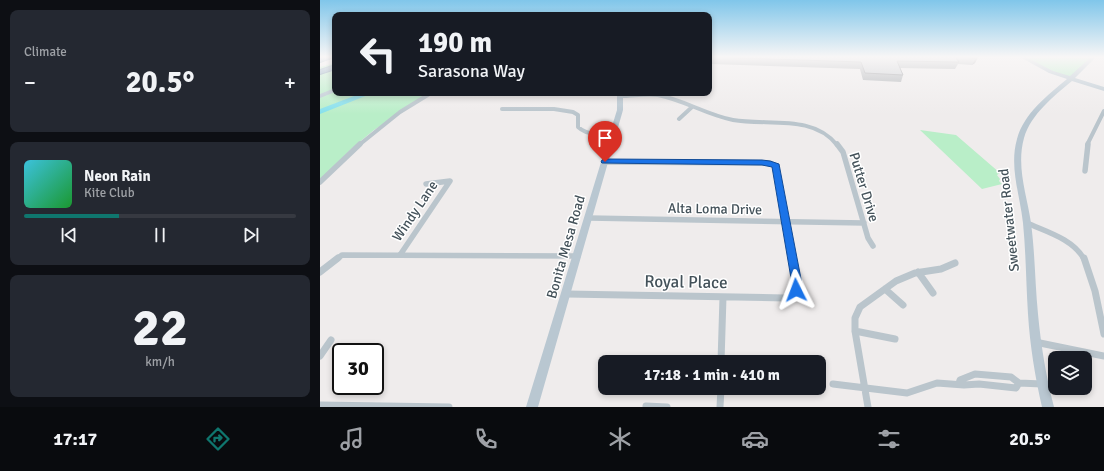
<!DOCTYPE html>
<meta charset="utf-8">
<style>
:root{--surface:#171b24;--page:#242831;--text:#f1f3f6;--muted:#9ea1a6;--line:#363941;--accent:#0f766e}
body{margin:0;font-family:Signika,sans-serif;background:var(--page);color:var(--text);height:100vh;display:flex;flex-direction:column;font-size:15px;white-space:nowrap}
*{box-sizing:border-box;margin:0}
p{font-size:13px;color:var(--muted)}
.icon{flex:none;width:22px;height:22px;fill:none;stroke:currentColor;stroke-width:2;stroke-linecap:round;stroke-linejoin:round}
.map{position:relative;flex:1;overflow:hidden}
.side{display:flex;flex-direction:column;gap:10px;padding:10px;background:#0d0f14;width:320px}
.side>*{flex:none}
.guide{position:absolute;left:12px;top:12px;width:380px;height:84px;border-radius:8px;box-shadow:0 2px 6px #0003;background:#171b24;color:var(--text);overflow:hidden}
.buttons{position:absolute;left:728px;top:351px;display:grid;gap:8px}
.buttons a{display:grid;place-items:center;width:44px;height:44px;border-radius:8px;background:var(--surface);box-shadow:0 2px 6px #0003;font-size:20px}
.speed{position:absolute;left:12px;top:343px;display:flex;gap:8px;font-size:20px;font-weight:700;text-align:center}
.speed>*{display:grid;place-content:center;width:52px;height:52px;border-radius:50%;background:var(--surface);box-shadow:0 2px 6px #0003;line-height:1}
.speed .limit{border:2px solid #111;border-radius:6px;background:#fff;color:#111}
.pin{position:absolute;display:grid;place-items:center;width:34px;height:34px;color:#fff;margin:-41px -17px;border-radius:50% 50% 50% 0;rotate:-45deg;box-shadow:0 0 4px #0007}
.pin .icon{rotate:45deg}
.me{position:absolute;width:44px;margin:-22px;rotate:357deg;stroke-linejoin:round;filter:drop-shadow(0 0 3px #0008)}
.turn{display:flex;align-items:center;gap:14px;height:84px;padding:0 20px;font-size:18px}
.turn .icon{width:52px;height:52px;stroke-width:2.5}
.turn b{display:block;font-size:28px;line-height:34px}
.big{font-size:30px;font-weight:800;line-height:1.1}
.side .tile{flex:1;display:flex;flex-direction:column;justify-content:center;gap:6px;min-width:0;padding:0 14px;border-radius:8px;background:var(--page)}
.side .dial{align-items:center;gap:0}
.dial b{font-size:52px;line-height:1}
.song{display:flex;align-items:center;gap:12px}
.cover{width:48px;height:48px;border-radius:6px;background:linear-gradient(135deg,hsl(190 70% 55%),hsl(130 70% 35%))}
.played{height:4px;border-radius:2px;background:linear-gradient(90deg,var(--accent) 35%,var(--line) 35%)}
.keys{display:flex;justify-content:space-around;direction:ltr}
.heat{display:flex;justify-content:space-between;align-items:center;font-size:22px;direction:ltr}
.trip{position:absolute;left:278px;top:355px;width:228px;height:40px;border-radius:8px;background:var(--surface);box-shadow:0 2px 6px #0003;font-weight:800;line-height:40px;text-align:center}
.tab-bar{display:flex;height:64px;justify-content:space-around;align-items:center;background:#090b0e;color:var(--muted)}
.tab-bar .icon{width:28px;height:28px}
.tab-bar .selected{color:var(--accent)}
.tab-bar b{font-size:18px;color:var(--text)}
main{display:flex;flex:1;min-height:0}
.map>svg:first-child{display:block}
</style>
<main>
<section class="side">
<div class="tile"><p>Climate</p>
<div class="heat"><a>−</a><b class="big">20.5°</b><a>+</a></div>
</div>
<div class="tile">
<div class="song"><i class="cover"></i><div><b>Neon Rain</b><p>Kite Club</p></div></div>
<div class="played"></div>
<div class="keys"><svg class="icon" aria-label="previous" viewBox="0 0 24 24"><path d="M18 5L8 12l10 7zM5 5v14"/></svg><svg class="icon" aria-label="pause" viewBox="0 0 24 24"><path d="M8 5v14M16 5v14"/></svg><svg class="icon" aria-label="next" viewBox="0 0 24 24"><path d="M6 5l10 7-10 7zM19 5v14"/></svg></div>
</div>
<div class="tile dial"><b>22</b><p>km/h</p></div>
</section>
<div class="map">
<svg width="784" height="407" viewBox="0 0 784 407">
<rect width="100%" height="100%" fill="#efecec"/>
<path fill="#b9eec8" d="M703,57H774L751,78L743,76Z
M15,63V93H111L54,130L31,149L0,181V67Z
M600,130L636,135L680,173L677,175L680,179L679,181L682,184L662,189Z"/>
<g fill="none" stroke-linecap="round" stroke-linejoin="round">
<path fill="#85e0ec" fill-rule="evenodd" d="M42,93H53L0,114V109Z"/>
<g stroke="#6e8fa8" stroke-width="2">
<path id="highway" d="M5,57H14L0,62V58Z
M15,65V69L0,74V70Z"/>
</g>
<path stroke="#bac5cc" stroke-width="4" d="M301,96C313,96 326,93 338,95C364,100 387,115 413,120C448,126 493,114 517,145
M182,109H234L253,112L258,115V127C269,137 281,133 294,130
M359,119L372,107
M39,145L80,112L111,93
M767,145L784,111"/>
<path stroke="#bac5cc" stroke-width="5.5" d="M517,144L523,152L548,238L553,246
M285,162L450,163L456,166L472,259
M765,171L768,144
M0,182L40,144
M269,218L544,223
M707,223C727,232 753,239 764,259
M80,255L130,181L106,184
M17,259L22,255L258,256"/>
<path stroke="#bac5cc" stroke-width="7" d="M764,258L775,291L784,334
M0,272L18,258
M598,272L613,293
M565,289L583,305
M247,294L465,298L472,295L477,287L472,258
M535,331L575,339
M715,342L784,356
M0,356L11,340
M401,362L403,297
M513,384L587,393L617,383L644,385L659,384L696,388L699,383
M639,384L640,380L655,374L691,377L699,383L722,384
M0,405L129,407
M326,406L347,407
M400,407L401,388
M548,407L535,331V318L540,307L576,281L595,273L621,269L635,263"/>
<path fill="#b9c7d1" fill-rule="evenodd" d="M700,57H706L733,71L750,76L771,57H776L755,78L784,87V91L752,81C734,96 711,114 704,138C696,167 707,195 711,223C715,253 715,284 718,314C721,346 726,376 734,407H722C715,376 710,346 708,314C706,284 706,253 703,223C700,195 689,167 697,139C704,113 728,95 747,79L729,73Z
M15,88V92L0,98V94Z
M297,93H303V110L218,407H206L297,110Z"/>
<use href="#highway" fill="#83a4bc" fill-rule="evenodd"/>
</g>
<path fill="#aaaeb2" d="M389,57H658L655,63L652,65L638,64L635,69L580,68L583,75L581,82L543,80L540,69L391,64V62H389Z"/>
<path fill="#8b8d91" d="M658,57L655,63L652,65L656,58Z"/>
<path fill="#c6cacf" stroke="#8b8d91" d="M391,57H658L656,58L635,57L639,62L577,61L583,75L545,73L541,62Z"/>
<linearGradient id="sky" x2="0" y2="1"><stop stop-color="#80c6ea"/><stop offset="0.5" stop-color="#f8f6f6"/><stop offset="1" stop-color="#f8f6f6" stop-opacity="0"/></linearGradient>
<rect width="784" height="114" fill="url(#sky)"/>
<path fill="#1a73e8" stroke="#114b97" d="M285,159L442,160L450,161L459,164L482,284L479,293L476,294L472,293L470,290L472,284L452,167L442,165L282,163L281,162L282,160Z"/>
<g text-anchor="middle" dominant-baseline="central" stroke-width="3" stroke-linejoin="round" paint-order="stroke">
<g font-size="14" fill="#44525a" stroke="#fff">
<text transform="translate(544 187) rotate(73)">Putter Drive</text>
<text transform="translate(395 209) rotate(1)">Alta Loma Drive</text>
<text transform="translate(95 211) rotate(-56)">Windy Lane</text>
<text transform="translate(689 220) rotate(-96)">Sweetwater Road</text>
<text transform="translate(246 247) rotate(-74)">Bonita Mesa Road</text>
</g>
<g font-size="17" fill="#44525a" stroke="#fff">
<text transform="translate(366 282) rotate(1)">Royal Place</text>
</g>
</g>
</svg>
<div class="buttons">
<a><svg class="icon" aria-label="layers" viewBox="0 0 24 24"><path d="M12 4l9 5-9 5-9-5zM3 14l9 5 9-5"/></svg></a>
</div>
<div class="speed"><div class="limit">30</div></div>
<div class="pin" style="left:285px;top:162px;background:#d93025"><svg class="icon" aria-label="arrive" viewBox="0 0 24 24"><path d="M6 21V4h12l-3 4 3 4H6"/></svg></div>
<svg class="me" style="left:476px;top:290px" viewBox="-20 -20 40 40"><path d="M0-17L14 15 0 8-14 15z" fill="#1a73e8" stroke="#fff" stroke-width="4"/></svg>
<div class="trip">17:18 · 1 min · 410 m</div>
<div class="guide">
<div class="turn"><svg class="icon" aria-label="left" viewBox="0 0 24 24"><path d="M17 20v-9H6M10 6l-5 5 5 5"/></svg><div><b>190 m</b>Sarasona Way</div></div>
</div>
</div>
</main>
<nav class="tab-bar">
<b>17:17</b>
<svg class="icon selected" aria-label="directions" viewBox="0 0 24 24"><path d="M12 3l9 9-9 9-9-9zM9 14v-3h6M13 9l2 2-2 2"/></svg>
<svg class="icon" aria-label="music" viewBox="0 0 24 24"><path d="M9 18V5l10-2v13"/><circle cx="6" cy="18" r="3"/><circle cx="16" cy="16" r="3"/></svg>
<svg class="icon" aria-label="phone" viewBox="0 0 24 24"><path d="M5 4h4l2 5-3 2q2 4 5 5l2-3 5 2v4C11 20 4 13 5 4z"/></svg>
<svg class="icon" aria-label="climate" viewBox="0 0 24 24"><path d="M12 3v18M4 7l16 10M4 17L20 7"/></svg>
<svg class="icon" aria-label="car" viewBox="0 0 24 24"><path d="M5 17H2v-5l4-1 3-4h7l3 4 3 1v5h-3M9 17h6M6 11h13"/><circle cx="7" cy="17" r="2"/><circle cx="17" cy="17" r="2"/></svg>
<svg class="icon" aria-label="filters" viewBox="0 0 24 24"><path d="M4 7h16M4 17h16"/><circle cx="9" cy="7" r="2"/><circle cx="15" cy="17" r="2"/></svg>
<b>20.5°</b>
</nav>
